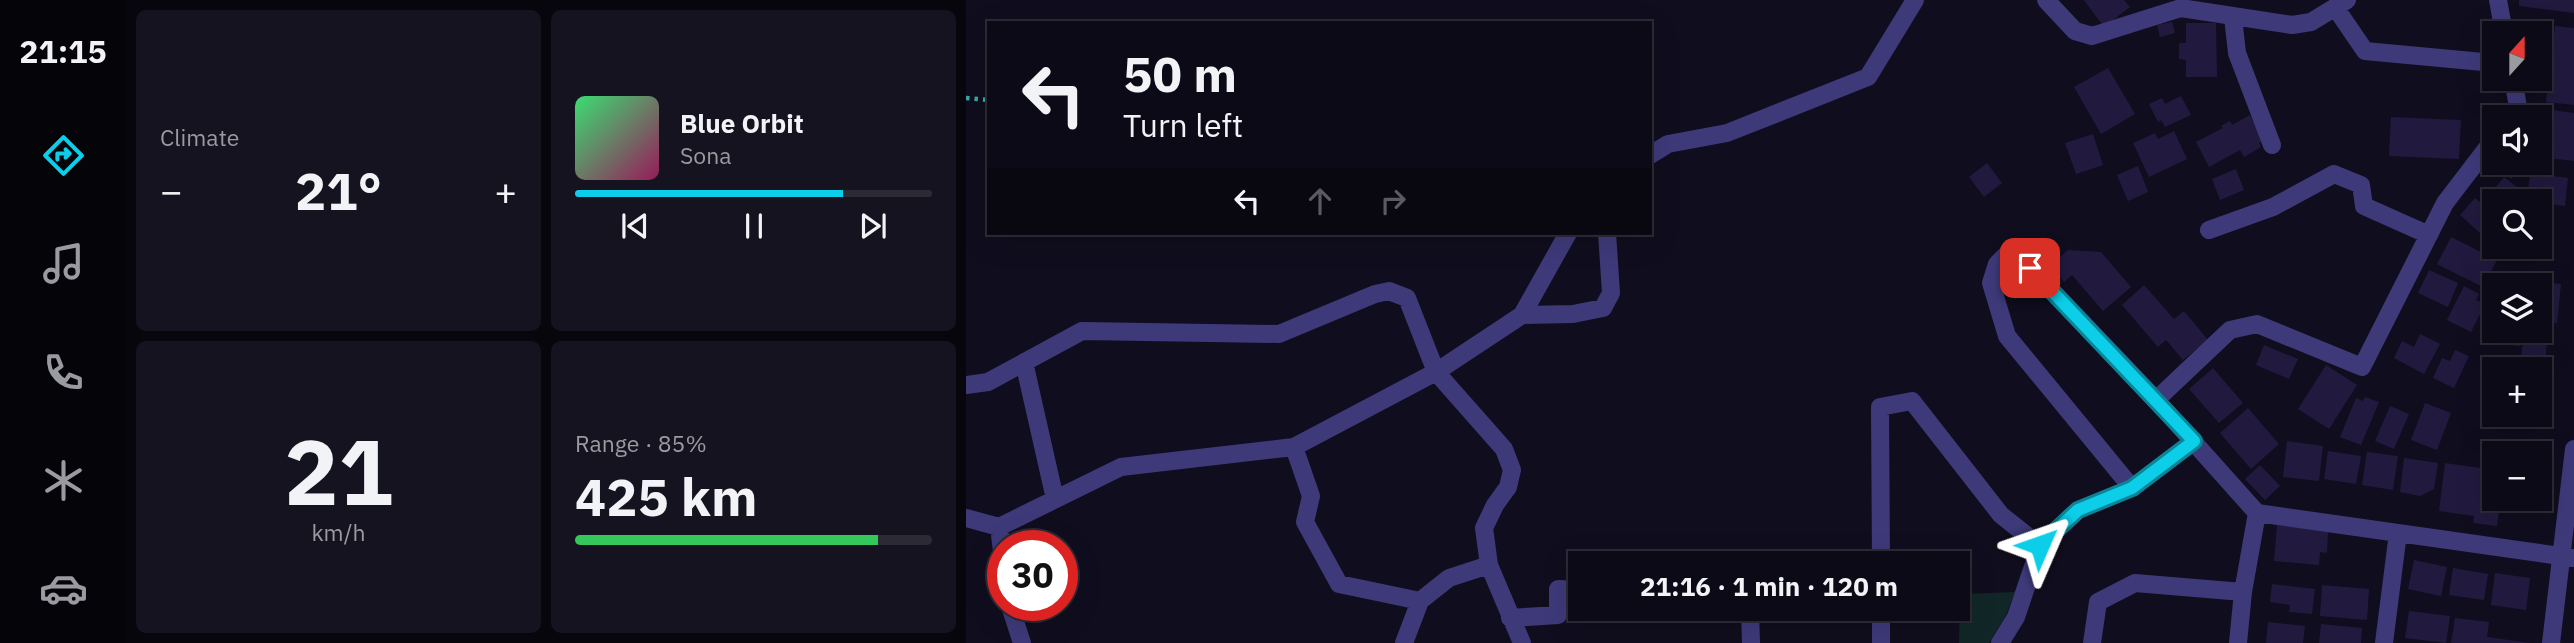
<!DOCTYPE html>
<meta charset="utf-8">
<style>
:root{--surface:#0c0a16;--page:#15131f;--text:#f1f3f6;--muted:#9a9aa1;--line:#2c2b35;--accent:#0ccee9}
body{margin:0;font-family:"IBM Plex Sans",sans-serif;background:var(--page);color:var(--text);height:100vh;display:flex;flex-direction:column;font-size:26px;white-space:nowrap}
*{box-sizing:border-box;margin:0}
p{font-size:23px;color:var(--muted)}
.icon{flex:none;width:38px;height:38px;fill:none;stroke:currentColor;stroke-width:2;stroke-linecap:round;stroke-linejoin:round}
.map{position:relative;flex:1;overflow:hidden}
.details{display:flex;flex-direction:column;gap:10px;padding:10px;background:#07060c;width:840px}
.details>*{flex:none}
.hud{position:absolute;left:21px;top:21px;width:665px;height:214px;border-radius:0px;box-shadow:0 7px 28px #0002,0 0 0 2px var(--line);background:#0c0a16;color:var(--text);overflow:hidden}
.needle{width:46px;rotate:21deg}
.fabs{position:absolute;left:1516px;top:21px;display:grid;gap:14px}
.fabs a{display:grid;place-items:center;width:70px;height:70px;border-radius:0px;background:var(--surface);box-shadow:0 7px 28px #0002,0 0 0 2px var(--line);font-size:35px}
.speed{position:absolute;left:21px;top:530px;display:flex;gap:14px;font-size:35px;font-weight:700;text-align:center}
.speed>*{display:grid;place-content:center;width:91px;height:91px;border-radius:50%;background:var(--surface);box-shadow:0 7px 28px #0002,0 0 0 2px var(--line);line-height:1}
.speed .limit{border:10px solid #d22;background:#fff;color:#111}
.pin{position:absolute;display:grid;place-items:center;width:60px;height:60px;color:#fff;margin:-30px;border-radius:14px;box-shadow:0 4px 10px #0006}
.me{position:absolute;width:77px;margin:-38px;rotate:47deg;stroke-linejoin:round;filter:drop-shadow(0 0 5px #0008)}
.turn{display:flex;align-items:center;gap:24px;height:147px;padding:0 21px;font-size:32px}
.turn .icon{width:91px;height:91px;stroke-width:2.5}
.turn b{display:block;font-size:49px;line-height:60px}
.lanes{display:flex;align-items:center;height:66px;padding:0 21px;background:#0003;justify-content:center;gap:35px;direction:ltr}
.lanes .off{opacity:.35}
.big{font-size:52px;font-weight:800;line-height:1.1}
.details .tile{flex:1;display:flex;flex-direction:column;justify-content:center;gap:10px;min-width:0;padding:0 24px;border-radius:10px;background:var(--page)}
.details .dial{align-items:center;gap:0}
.dial b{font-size:91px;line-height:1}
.song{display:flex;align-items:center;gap:21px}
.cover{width:84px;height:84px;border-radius:10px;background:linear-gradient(135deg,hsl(140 70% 55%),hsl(330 70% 35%))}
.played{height:7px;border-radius:4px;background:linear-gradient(90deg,var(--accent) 75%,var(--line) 75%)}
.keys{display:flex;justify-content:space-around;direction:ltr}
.heat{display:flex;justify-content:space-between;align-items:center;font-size:38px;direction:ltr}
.charge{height:10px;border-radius:5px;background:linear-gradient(90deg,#34c759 85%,var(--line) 0)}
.details .tiles{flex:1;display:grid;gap:10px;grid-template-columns:repeat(2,1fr)}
.trip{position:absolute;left:602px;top:551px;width:402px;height:70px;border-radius:0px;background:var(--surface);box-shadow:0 7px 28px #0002,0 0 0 2px var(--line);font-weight:800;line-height:70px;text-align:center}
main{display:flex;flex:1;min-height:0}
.menu{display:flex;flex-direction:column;width:126px;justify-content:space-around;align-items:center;background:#050409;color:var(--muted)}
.menu .icon{width:49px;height:49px}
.menu .current{color:var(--accent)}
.menu b{font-size:32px;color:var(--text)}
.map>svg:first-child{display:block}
</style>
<main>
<nav class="menu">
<b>21:15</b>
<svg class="icon current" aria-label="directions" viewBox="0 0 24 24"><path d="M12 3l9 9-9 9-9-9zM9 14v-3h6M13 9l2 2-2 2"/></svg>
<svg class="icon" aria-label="music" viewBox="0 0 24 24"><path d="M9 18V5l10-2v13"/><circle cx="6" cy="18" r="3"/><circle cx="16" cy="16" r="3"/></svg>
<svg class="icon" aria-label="phone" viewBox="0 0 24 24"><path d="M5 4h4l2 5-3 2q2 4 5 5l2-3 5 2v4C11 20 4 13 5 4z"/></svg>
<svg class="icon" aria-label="climate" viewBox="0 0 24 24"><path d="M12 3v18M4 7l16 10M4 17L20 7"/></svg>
<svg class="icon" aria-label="car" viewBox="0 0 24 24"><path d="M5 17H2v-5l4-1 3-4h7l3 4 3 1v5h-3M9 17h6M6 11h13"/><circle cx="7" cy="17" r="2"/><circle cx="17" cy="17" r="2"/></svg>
</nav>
<section class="details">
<div class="tiles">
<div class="tile"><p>Climate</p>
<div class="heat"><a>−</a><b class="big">21°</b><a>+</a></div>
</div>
<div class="tile">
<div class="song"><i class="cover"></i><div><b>Blue Orbit</b><p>Sona</p></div></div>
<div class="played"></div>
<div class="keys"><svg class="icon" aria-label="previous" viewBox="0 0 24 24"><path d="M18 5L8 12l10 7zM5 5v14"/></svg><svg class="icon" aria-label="pause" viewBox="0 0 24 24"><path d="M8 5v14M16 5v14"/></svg><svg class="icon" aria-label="next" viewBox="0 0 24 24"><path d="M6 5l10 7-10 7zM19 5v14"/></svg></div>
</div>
<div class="tile dial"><b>21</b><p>km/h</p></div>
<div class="tile"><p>Range · 85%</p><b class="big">425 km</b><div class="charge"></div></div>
</div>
</section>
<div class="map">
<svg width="1608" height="643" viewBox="0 0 1608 643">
<rect width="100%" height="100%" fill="#100d1e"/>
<path fill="#112727" d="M1049,592L1040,615L1023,643H993L994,594Z"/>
<path fill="#221a3e" d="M1118,0H1158L1164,7L1138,27Z
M1553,0H1608V13L1553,6Z
M1206,22L1209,33L1194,37L1191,25Z
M1220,23H1250L1251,77H1220V60L1213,59V43H1220Z
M1589,26L1608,28V105L1580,102Z
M1142,68L1169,114L1135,134L1108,87Z
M1215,96L1225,115L1199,127L1195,120L1192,122L1183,104L1196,98L1199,104Z
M1579,109L1608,113V161L1573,157Z
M1284,115L1298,141L1293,143L1295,147L1278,157L1274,150L1243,167L1230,142L1257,128L1255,126L1264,121L1266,125Z
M1425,117L1495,120L1493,159L1423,156Z
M1208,131L1221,159L1183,177L1167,143L1189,133L1192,139Z
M1127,134L1137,165L1110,174L1099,143Z
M1021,163L1036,183L1018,197L1003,177Z
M1530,163H1559L1545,179L1528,165Z
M1172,166L1182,192L1162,201L1151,175Z
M1270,169L1278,190L1254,200L1246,179Z
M1564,173L1602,178L1599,206L1561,201Z
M1538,177L1552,188L1541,201H1533L1524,194Z
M1509,198L1528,214L1525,243L1494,215Z
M1485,237L1531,260L1517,287L1471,264Z
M1102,250L1135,252L1165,287L1137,311L1106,275L1098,282L1084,266Z
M1463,270L1492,283L1482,307L1452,293Z
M1529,277L1595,284L1591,323L1573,321V285H1528Z
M1178,285L1208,319L1218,311L1242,340L1217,360L1200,340L1192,347L1156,305Z
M1498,286L1513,294L1510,300L1519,304L1505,332L1481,320Z
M1518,320L1528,321V331H1555L1554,346L1516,342Z
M1454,334L1474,344L1458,374L1428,358L1436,341L1448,347Z
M1557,339L1581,342L1579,364H1576L1575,369H1554Z
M1298,345L1332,359L1323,379L1290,365Z
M1489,350L1503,356L1488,388L1467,378L1476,358L1484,361Z
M1360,365L1391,385L1363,429L1332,409Z
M1247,368L1277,403L1253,423L1223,389Z
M1399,397L1413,402L1395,445L1374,437L1390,398L1397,401Z
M1459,403L1485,413L1471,450L1445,440Z
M1424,406L1443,414L1428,449L1409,441Z
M1282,408L1313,444L1285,469L1254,433Z
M1321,441L1357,446L1353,481L1317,477Z
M1362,451L1395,456L1390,484L1358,479Z
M1401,452L1432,456L1427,490L1396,485Z
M1438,458L1472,463L1468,489L1454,496L1434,492Z
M1479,463L1528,470V499H1535L1531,526L1507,523L1508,516L1473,511Z
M1294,465L1314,486L1299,500L1279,479Z
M1311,525L1362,531L1361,553L1354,552L1353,565L1308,561Z
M1448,560L1481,567L1475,596L1442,589Z
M1487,568L1522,574L1518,600L1483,595Z
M1529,573L1564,578L1560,610L1525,605Z
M1306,584L1349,589L1346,614L1323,612L1324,605L1304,602Z
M1356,585L1403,589L1401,620L1354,616Z
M1443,611L1484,616L1480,643L1439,638Z
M1489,618L1523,622L1521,637L1564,643H1485Z
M1302,622L1339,626L1337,643H1300Z
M1355,624L1396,628L1395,643H1353Z"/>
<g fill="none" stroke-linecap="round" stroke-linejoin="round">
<path stroke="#33aaa5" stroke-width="4.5" stroke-dasharray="3.5 5" stroke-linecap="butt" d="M0,98L23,100"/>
<path stroke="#3e3a7a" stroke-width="18" d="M1080,0L1109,31L1126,36L1215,8L1326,25L1345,22L1381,0
M1532,0L1538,33
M1369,7L1399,51L1528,63
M1267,17L1271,53L1306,145
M1544,117L1552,107L1547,79
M684,155L702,144L761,133L902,77L949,0
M1243,230L1307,207L1368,174L1395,185L1398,206L1463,235
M556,315L607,314L637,308L645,293L641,233
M58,362L89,499
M0,385L22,382L116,331L313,334L409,294L423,291L441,298L470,372L538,449L546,470L542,487L529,505L518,528L523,565L556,643
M1190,400L1264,330L1291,324L1396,367L1479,203L1528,139
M328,447L345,496L339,522L373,584L454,601
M1166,488L1041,336L1025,283L1031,264L1046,249L1190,400L1291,513
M0,518L33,527L155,467L328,447L470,372L556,315L602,233
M33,527L37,559
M915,564L914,407L946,401L1035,515L1074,546
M44,606L56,643
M784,609L785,643
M915,609V643
M544,618L592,615V589L614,590
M438,643L454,601L483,578L523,565
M1034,643L1050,617L1074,546L1112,510L1166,488L1228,441
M1126,643L1132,602L1169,583L1277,592
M1272,643L1277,592L1291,513L1608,558
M1418,643L1432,533
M1585,643L1608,449"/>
</g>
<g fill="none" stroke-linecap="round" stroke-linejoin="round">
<g stroke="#088697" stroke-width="18">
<path id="route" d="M1064,268L1228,441L1166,488L1112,510L1074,545"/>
</g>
<use href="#route" stroke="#0ccee9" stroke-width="12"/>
</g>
</svg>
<div class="fabs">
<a><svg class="needle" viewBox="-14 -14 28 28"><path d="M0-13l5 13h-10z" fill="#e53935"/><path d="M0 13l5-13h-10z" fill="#9a9aa1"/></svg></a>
<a><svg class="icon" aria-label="sound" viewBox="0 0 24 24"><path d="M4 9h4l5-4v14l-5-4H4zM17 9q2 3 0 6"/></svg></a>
<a><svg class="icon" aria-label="search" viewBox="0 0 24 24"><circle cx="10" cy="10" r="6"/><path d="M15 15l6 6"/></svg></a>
<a><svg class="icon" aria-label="layers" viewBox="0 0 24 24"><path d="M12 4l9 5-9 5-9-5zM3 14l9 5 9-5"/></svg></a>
<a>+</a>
<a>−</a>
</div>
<div class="speed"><div class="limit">30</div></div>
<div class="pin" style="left:1064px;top:268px;background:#d93025"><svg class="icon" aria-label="arrive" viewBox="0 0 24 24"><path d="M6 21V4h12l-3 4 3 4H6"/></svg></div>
<svg class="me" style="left:1074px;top:545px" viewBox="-20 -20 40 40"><path d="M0-17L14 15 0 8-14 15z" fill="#0ccee9" stroke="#fff" stroke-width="4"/></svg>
<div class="trip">21:16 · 1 min · 120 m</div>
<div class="hud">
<div class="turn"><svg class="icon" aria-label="left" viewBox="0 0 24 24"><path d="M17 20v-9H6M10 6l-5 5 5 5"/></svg><div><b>50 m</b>Turn left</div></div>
<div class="lanes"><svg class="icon" aria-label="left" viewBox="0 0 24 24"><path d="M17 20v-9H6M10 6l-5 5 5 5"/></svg><svg class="icon off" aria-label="ahead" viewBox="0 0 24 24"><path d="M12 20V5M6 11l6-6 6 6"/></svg><svg class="icon off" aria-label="right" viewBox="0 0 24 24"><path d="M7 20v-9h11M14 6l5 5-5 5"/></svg></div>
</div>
</div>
</main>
